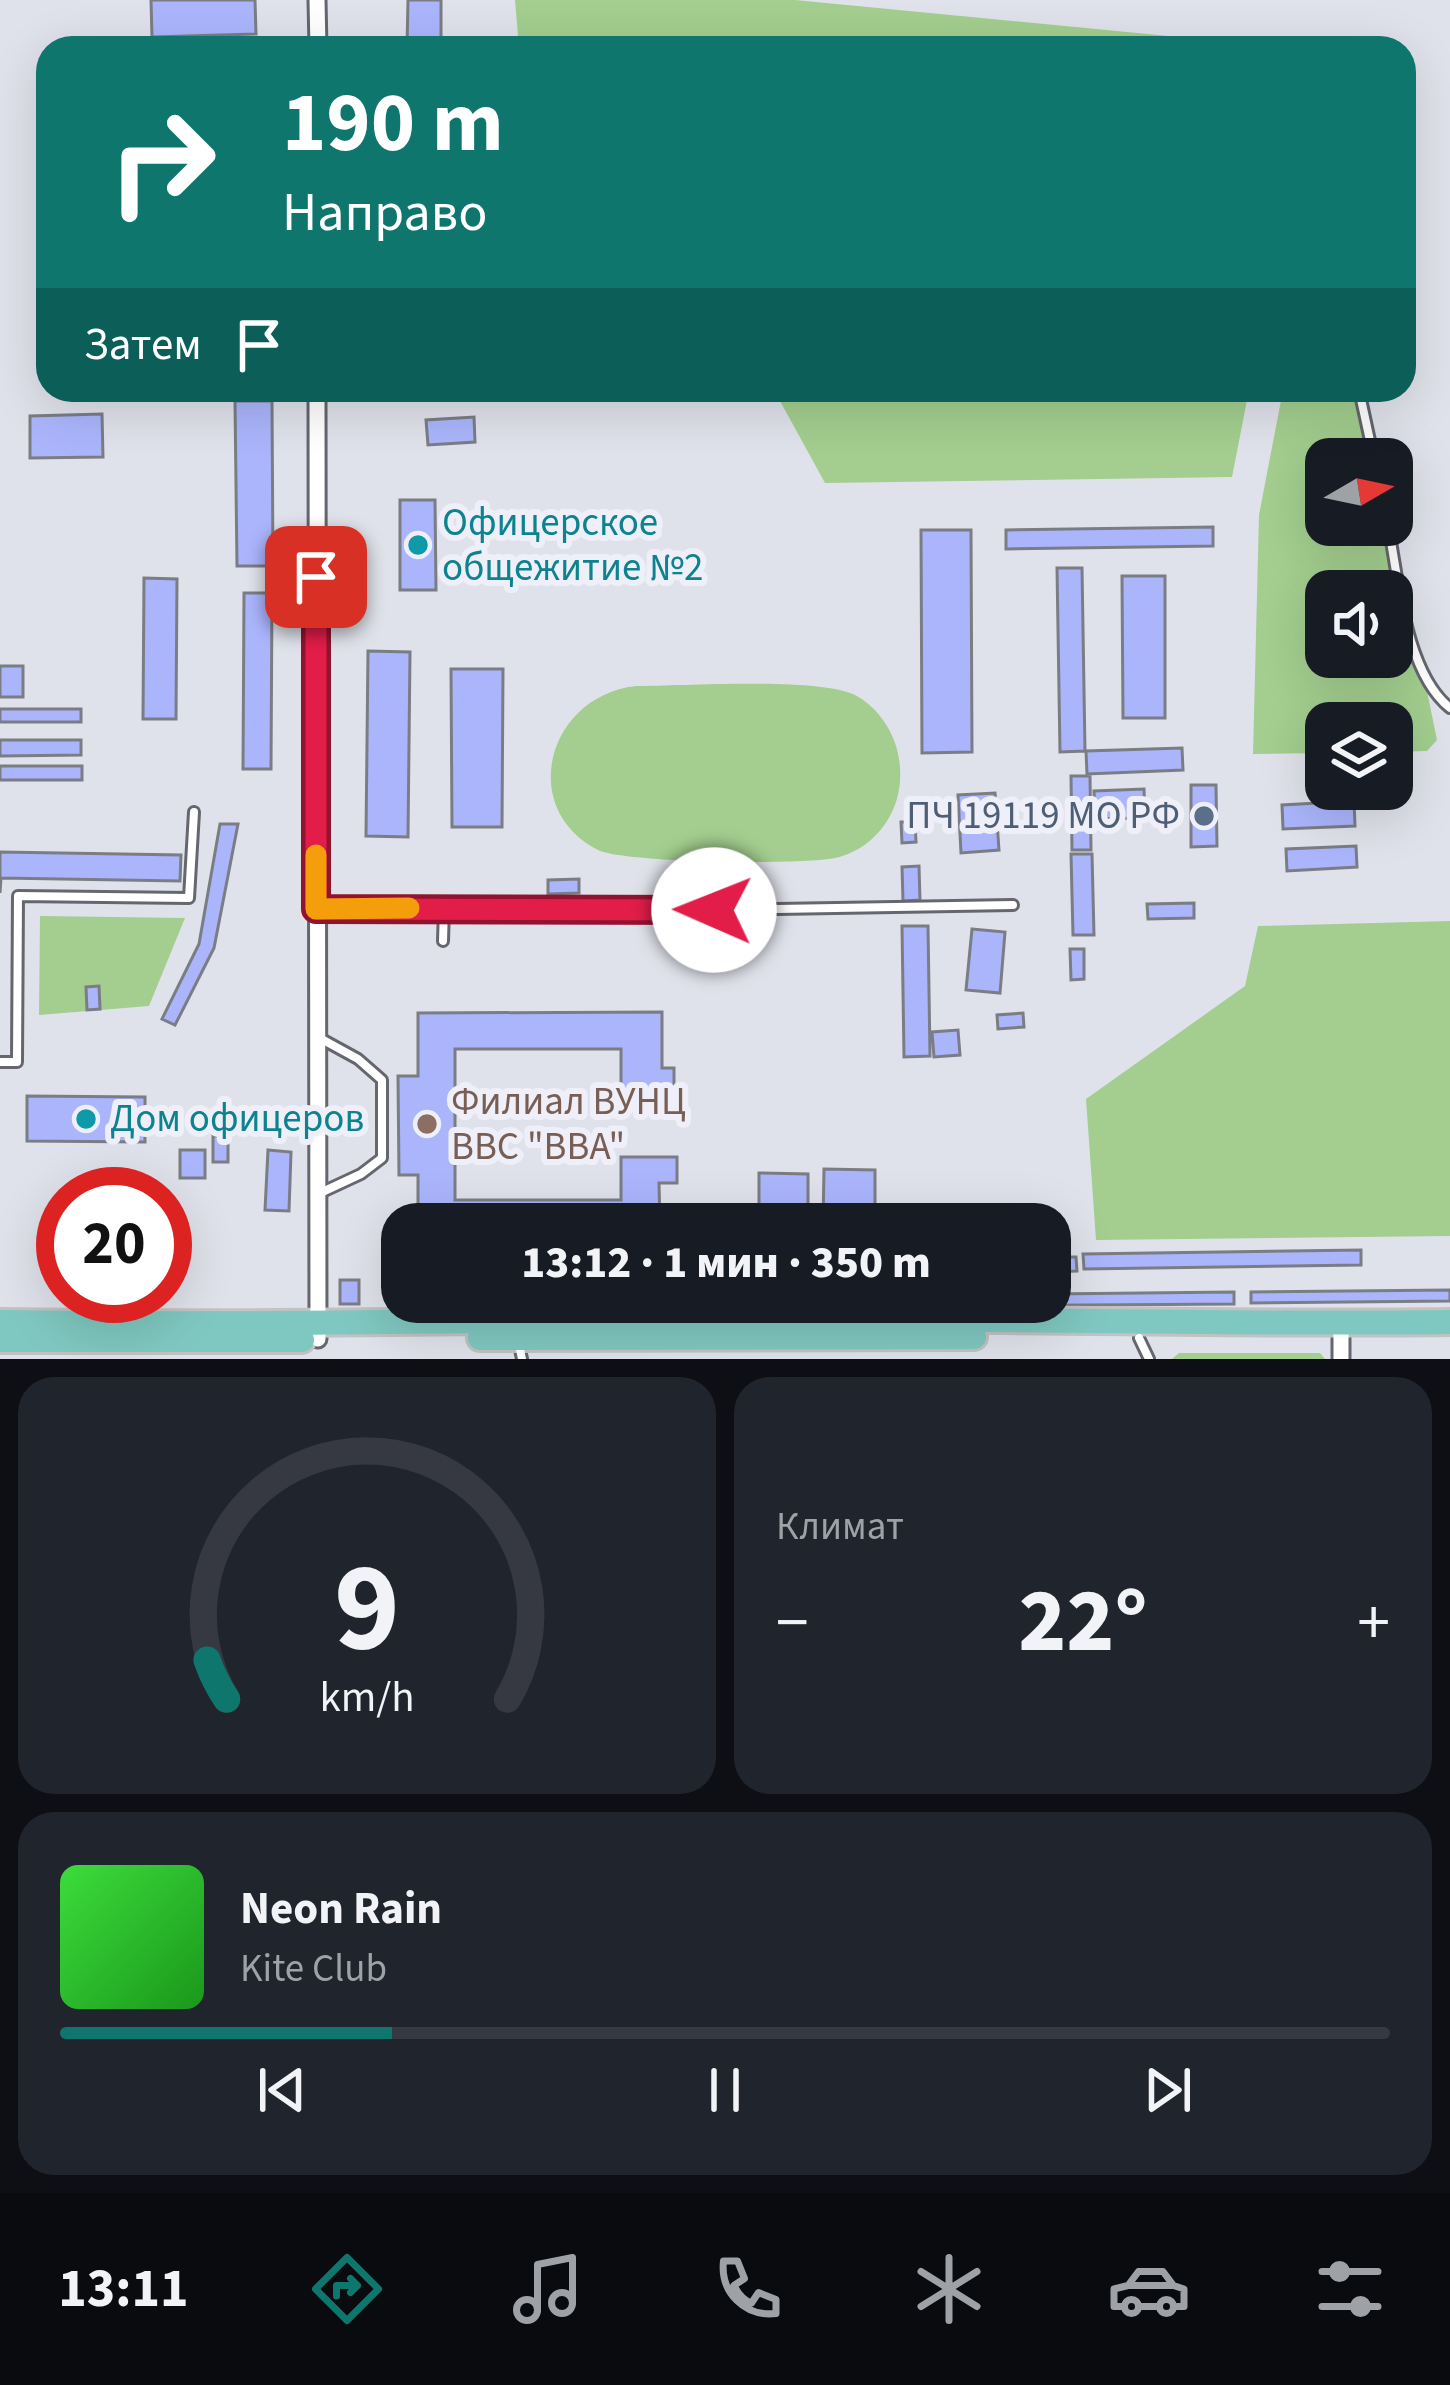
<!DOCTYPE html>
<html lang="ru">
<meta charset="utf-8">
<style>
:root{--surface:#171b24;--page:#20242c;--text:#f1f3f6;--muted:#9ea1a6;--line:#363941;--accent:#0f766e}
body{margin:0;font-family:"Source Sans 3",sans-serif;background:var(--page);color:var(--text);height:100vh;display:flex;flex-direction:column;font-size:45px;white-space:nowrap}
*{box-sizing:border-box;margin:0}
p{font-size:39px;color:var(--muted)}
.icon{flex:none;width:66px;height:66px;fill:none;stroke:currentColor;stroke-width:2;stroke-linecap:round;stroke-linejoin:round}
.map{position:relative;height:1359px;overflow:hidden}
.drawer{display:flex;flex-direction:column;gap:18px;padding:18px;background:#0d0f14;flex:1}
.drawer>*{flex:none}
.hud{position:absolute;left:36px;top:36px;width:1380px;height:366px;border-radius:36px;box-shadow:0 12px 48px #0002;background:#0f766e;color:#fff;overflow:hidden}
.needle{width:78px;rotate:81deg}
.controls{position:absolute;left:1305px;top:438px;display:grid;gap:24px}
.controls a{display:grid;place-items:center;width:108px;height:108px;border-radius:24px;background:var(--surface);box-shadow:0 12px 48px #0002;font-size:60px}
.speed{position:absolute;left:36px;top:1167px;display:flex;gap:24px;font-size:60px;font-weight:700;text-align:center}
.speed>*{display:grid;place-content:center;width:156px;height:156px;border-radius:50%;background:var(--surface);box-shadow:0 12px 48px #0002;line-height:1}
.speed .limit{border:18px solid #d22;background:#fff;color:#111}
.pin{position:absolute;display:grid;place-items:center;width:102px;height:102px;color:#fff;margin:-51px;border-radius:24px;box-shadow:0 6px 18px #0006}
.me{position:absolute;width:132px;margin:-66px;rotate:271deg;stroke-linejoin:round;filter:drop-shadow(0 0 9px #0008)}
.turn{display:flex;align-items:center;gap:42px;height:252px;padding:0 48px;font-size:54px}
.turn .icon{width:156px;height:156px;stroke-width:2.5}
.turn b{display:block;font-size:84px;line-height:102px}
.then{display:flex;align-items:center;height:114px;padding:0 48px;background:#0003;gap:24px;font-size:45px}
.big{font-size:90px;font-weight:800;line-height:1.1}
.drawer .tile{flex:1;display:flex;flex-direction:column;justify-content:center;gap:18px;min-width:0;padding:0 42px;border-radius:36px;background:var(--page)}
.drawer .dial{align-items:center;gap:0}
.dial svg{height:312px;overflow:visible;fill:none;stroke:var(--line);stroke-width:7;stroke-linecap:round;text-anchor:middle}
.dial text{fill:var(--text);stroke:none}
.song{display:flex;align-items:center;gap:36px}
.cover{width:144px;height:144px;border-radius:18px;background:linear-gradient(135deg,hsl(120 70% 55%),hsl(120 70% 35%))}
.played{height:12px;border-radius:6px;background:linear-gradient(90deg,var(--accent) 25%,var(--line) 25%)}
.keys{display:flex;justify-content:space-around;direction:ltr}
.heat{display:flex;justify-content:space-between;align-items:center;font-size:66px;direction:ltr}
.drawer .tiles{flex:1;display:grid;gap:18px;grid-template-columns:1fr 1fr}
.tile:last-child{grid-column:span 2}
.trip{position:absolute;left:381px;top:1203px;width:690px;height:120px;border-radius:36px;background:var(--surface);box-shadow:0 12px 48px #0002;font-weight:800;line-height:120px;text-align:center}
.tab-bar{display:flex;height:192px;justify-content:space-around;align-items:center;background:#090b0e;color:var(--muted)}
.tab-bar .icon{width:84px;height:84px}
.tab-bar .selected{color:var(--accent)}
.tab-bar b{font-size:54px;color:var(--text)}
.map>svg:first-child{display:block}
</style>
<div class="map">
<svg width="1450" height="1359" viewBox="0 0 1450 1359">
<rect width="100%" height="100%" fill="#e0e2eb"/>
<path fill="#a3ce8f" fill-rule="evenodd" d="M515,0H795L1220,41L1228,48H519Z
M774,390H1249L1232,477L825,483Z
M1283,390H1363L1378,459H1326V525H1392V520L1437,740L1427,751L1392,752V723H1326V753L1253,754L1259,515ZM1326,591H1392V657H1326Z
M636,686C683,686 818,677 855,695C874,705 888,723 895,743C903,766 902,793 891,814C880,836 859,853 835,858C803,865 624,863 598,850C517,809 547,696 636,686Z
M40,916L185,918L149,1006L39,1015Z
M1450,921V1236L1096,1240L1086,1099L1245,986L1258,926Z
M1179,1353H1320L1325,1359H1172Z"/>
<path fill="#aab5fc" stroke="#7b7d84" stroke-width="3" d="M151,0H255L256,34L152,37Z
M408,0H441V48H407Z
M235,401H272L273,566H237Z
M102,414L103,457L30,458V416Z
M474,417L475,442L428,445L426,420Z
M400,500H435L436,590H400Z
M1213,527V546L1006,549V530Z
M921,530H971L972,752L922,753Z
M1057,568H1082L1085,751L1060,752Z
M1122,576H1165V718H1123Z
M144,578L177,579L176,719H143Z
M244,593H272L271,769H243Z
M368,651L410,652L408,837L366,836Z
M0,666H23V697H0Z
M451,669H503L502,827H452Z
M0,709H81V722H0Z
M0,740H81V755L0,756Z
M1182,748L1183,770L1087,774L1086,751Z
M0,766H82V780H0Z
M1071,776H1090L1091,850H1072Z
M1191,785H1216L1217,846L1191,847Z
M1144,789L1145,818L1095,819L1094,791Z
M995,793L999,850L961,853L958,795Z
M1354,801L1355,826L1283,829L1282,805Z
M901,822H915L916,842L902,843Z
M220,824H238L214,948L175,1025L162,1019L199,944Z
M1356,846L1357,867L1287,871L1286,849Z
M0,852L181,855L180,881L1,878L0,893Z
M1071,854H1092L1094,935H1073Z
M919,866L920,900L903,901L902,867Z
M579,879V893L548,894V880Z
M1194,903V918L1148,919L1147,904Z
M902,926H928L930,1056L904,1057Z
M972,929L1005,932L1000,993L966,990Z
M1070,949H1084V979L1071,980Z
M99,986L100,1009L87,1010L86,987Z
M662,1012V1068H674V1092H621V1049H455V1200H621V1157H677V1183H659L660,1224H418V1175H399L398,1076H418V1013Z
M1023,1013L1024,1027L998,1029L997,1015Z
M958,1030L960,1055L934,1057L932,1032Z
M27,1096L145,1097V1142L27,1141Z
M213,1136H228V1162H213Z
M180,1150H205V1178H180Z
M268,1150L291,1152L289,1211L265,1210Z
M824,1169L875,1170V1224H823Z
M759,1173L808,1174V1224H759Z
M1361,1250V1265L1084,1269L1083,1254Z
M1050,1257H1076L1077,1271L1050,1272Z
M340,1280H359V1304H340Z
M1450,1290V1301L1251,1303V1292Z
M1234,1292V1304L824,1307V1302H1050V1294Z"/>
<g fill="none" stroke-linecap="round" stroke-linejoin="round">
<g stroke="#65666e" stroke-width="14">
<path id="service" d="M1359,390L1374,459
M1388,525C1399,580 1405,672 1450,708
M318,909L714,910L1013,905
M443,941L444,908
M316,1036L358,1059L382,1080V1158L361,1174L318,1194
M0,1062H17L18,896L189,898L194,812
M1139,1338L1149,1359
M518,1340L522,1359"/>
</g>
<g stroke="#65666e" stroke-width="21">
<path id="minor" d="M317,0L318,48
M317,390L318,1339
M1341,1359V1324"/>
</g>
<g stroke="#c2c2c3" stroke-width="30">
<path id="primary" d="M0,1322C239,1326 477,1320 716,1319C961,1317 1205,1325 1450,1322
M480,1338L974,1337
M0,1340H302"/>
</g>
<use href="#service" stroke="#fff" stroke-width="8"/>
<use href="#minor" stroke="#fff" stroke-width="15"/>
<use href="#primary" stroke="#7fc8c1" stroke-width="24"/>
</g>
<g fill="none" stroke-linecap="round" stroke-linejoin="round">
<g stroke="#92132f" stroke-width="30">
<path id="route" d="M316,577V909L714,910"/>
</g>
<use href="#route" stroke="#e11d48" stroke-width="21"/>
<path stroke="#f59e0b" stroke-width="21" d="M316,855V909L409,908"/>
</g>
<g fill="#0f9aa8" stroke="#eeeff8" stroke-width="4.5">
<circle cx="418" cy="545" r="12"/>
<circle cx="86" cy="1119" r="12"/>
</g>
<circle fill="#5c6f8a" stroke="#eeeff8" stroke-width="4.5" cx="1204" cy="816" r="12"/>
<circle fill="#8d6e63" stroke="#eeeff8" stroke-width="4.5" cx="427" cy="1124" r="12"/>
<g text-anchor="middle" dominant-baseline="central" stroke-width="12" stroke-linejoin="round" paint-order="stroke">
<g font-size="39" fill="#0d838f" stroke="#eeeff8" text-anchor="start">
<text x="442" y="523">Офицерское<tspan x="442" dy="45">общежитие №2</tspan></text>
<text x="110" y="1119">Дом офицеров</text>
</g>
<g font-size="39" fill="#4e5e75" stroke="#eeeff8" text-anchor="end">
<text x="1180" y="816">ПЧ 19119 МО РФ</text>
</g>
<g font-size="39" fill="#785e54" stroke="#eeeff8" text-anchor="start">
<text x="451" y="1102">Филиал ВУНЦ<tspan x="451" dy="45">ВВС "ВВА"</tspan></text>
</g>
</g>
</svg>
<div class="controls">
<a><svg class="needle" viewBox="-14 -14 28 28"><path d="M0-13l5 13h-10z" fill="#e53935"/><path d="M0 13l5-13h-10z" fill="#9ea1a6"/></svg></a>
<a><svg class="icon" aria-label="sound" viewBox="0 0 24 24"><path d="M4 9h4l5-4v14l-5-4H4zM17 9q2 3 0 6"/></svg></a>
<a><svg class="icon" aria-label="layers" viewBox="0 0 24 24"><path d="M12 4l9 5-9 5-9-5zM3 14l9 5 9-5"/></svg></a>
</div>
<div class="speed"><div class="limit">20</div></div>
<div class="pin" style="left:316px;top:577px;background:#d93025"><svg class="icon" aria-label="arrive" viewBox="0 0 24 24"><path d="M6 21V4h12l-3 4 3 4H6"/></svg></div>
<svg class="me" style="left:714px;top:910px" viewBox="-20 -20 40 40"><circle r="19" fill="#fff"/><path d="M0-13L10 11 0 6-10 11z" fill="#e11d48"/></svg>
<div class="trip">13:12 · 1 мин · 350 m</div>
<div class="hud">
<div class="turn"><svg class="icon" aria-label="right" viewBox="0 0 24 24"><path d="M7 20v-9h11M14 6l5 5-5 5"/></svg><div><b>190 m</b>Направо</div></div>
<div class="then">Затем<svg class="icon" aria-label="arrive" viewBox="0 0 24 24"><path d="M6 21V4h12l-3 4 3 4H6"/></svg></div>
</div>
</div>
<section class="drawer">
<div class="tiles">
<div class="tile dial"><svg viewBox="0 0 100 80">
<path d="M14 69A42 42 0 1 1 86 69"/>
<path d="M14 69A42 42 0 0 1 9 59" stroke="#0f766e"/>
<text x="50" y="56" font-size="32" font-weight="700">9</text>
<text x="50" y="72" font-size="11">km/h</text>
</svg></div>
<div class="tile"><p>Климат</p>
<div class="heat"><a>−</a><b class="big">22°</b><a>+</a></div>
</div>
<div class="tile">
<div class="song"><i class="cover"></i><div><b>Neon Rain</b><p>Kite Club</p></div></div>
<div class="played"></div>
<div class="keys"><svg class="icon" aria-label="previous" viewBox="0 0 24 24"><path d="M18 5L8 12l10 7zM5 5v14"/></svg><svg class="icon" aria-label="pause" viewBox="0 0 24 24"><path d="M8 5v14M16 5v14"/></svg><svg class="icon" aria-label="next" viewBox="0 0 24 24"><path d="M6 5l10 7-10 7zM19 5v14"/></svg></div>
</div>
</div>
</section>
<nav class="tab-bar">
<b>13:11</b>
<svg class="icon selected" aria-label="directions" viewBox="0 0 24 24"><path d="M12 3l9 9-9 9-9-9zM9 14v-3h6M13 9l2 2-2 2"/></svg>
<svg class="icon" aria-label="music" viewBox="0 0 24 24"><path d="M9 18V5l10-2v13"/><circle cx="6" cy="18" r="3"/><circle cx="16" cy="16" r="3"/></svg>
<svg class="icon" aria-label="phone" viewBox="0 0 24 24"><path d="M5 4h4l2 5-3 2q2 4 5 5l2-3 5 2v4C11 20 4 13 5 4z"/></svg>
<svg class="icon" aria-label="climate" viewBox="0 0 24 24"><path d="M12 3v18M4 7l16 10M4 17L20 7"/></svg>
<svg class="icon" aria-label="car" viewBox="0 0 24 24"><path d="M5 17H2v-5l4-1 3-4h7l3 4 3 1v5h-3M9 17h6M6 11h13"/><circle cx="7" cy="17" r="2"/><circle cx="17" cy="17" r="2"/></svg>
<svg class="icon" aria-label="filters" viewBox="0 0 24 24"><path d="M4 7h16M4 17h16"/><circle cx="9" cy="7" r="2"/><circle cx="15" cy="17" r="2"/></svg>
</nav>
